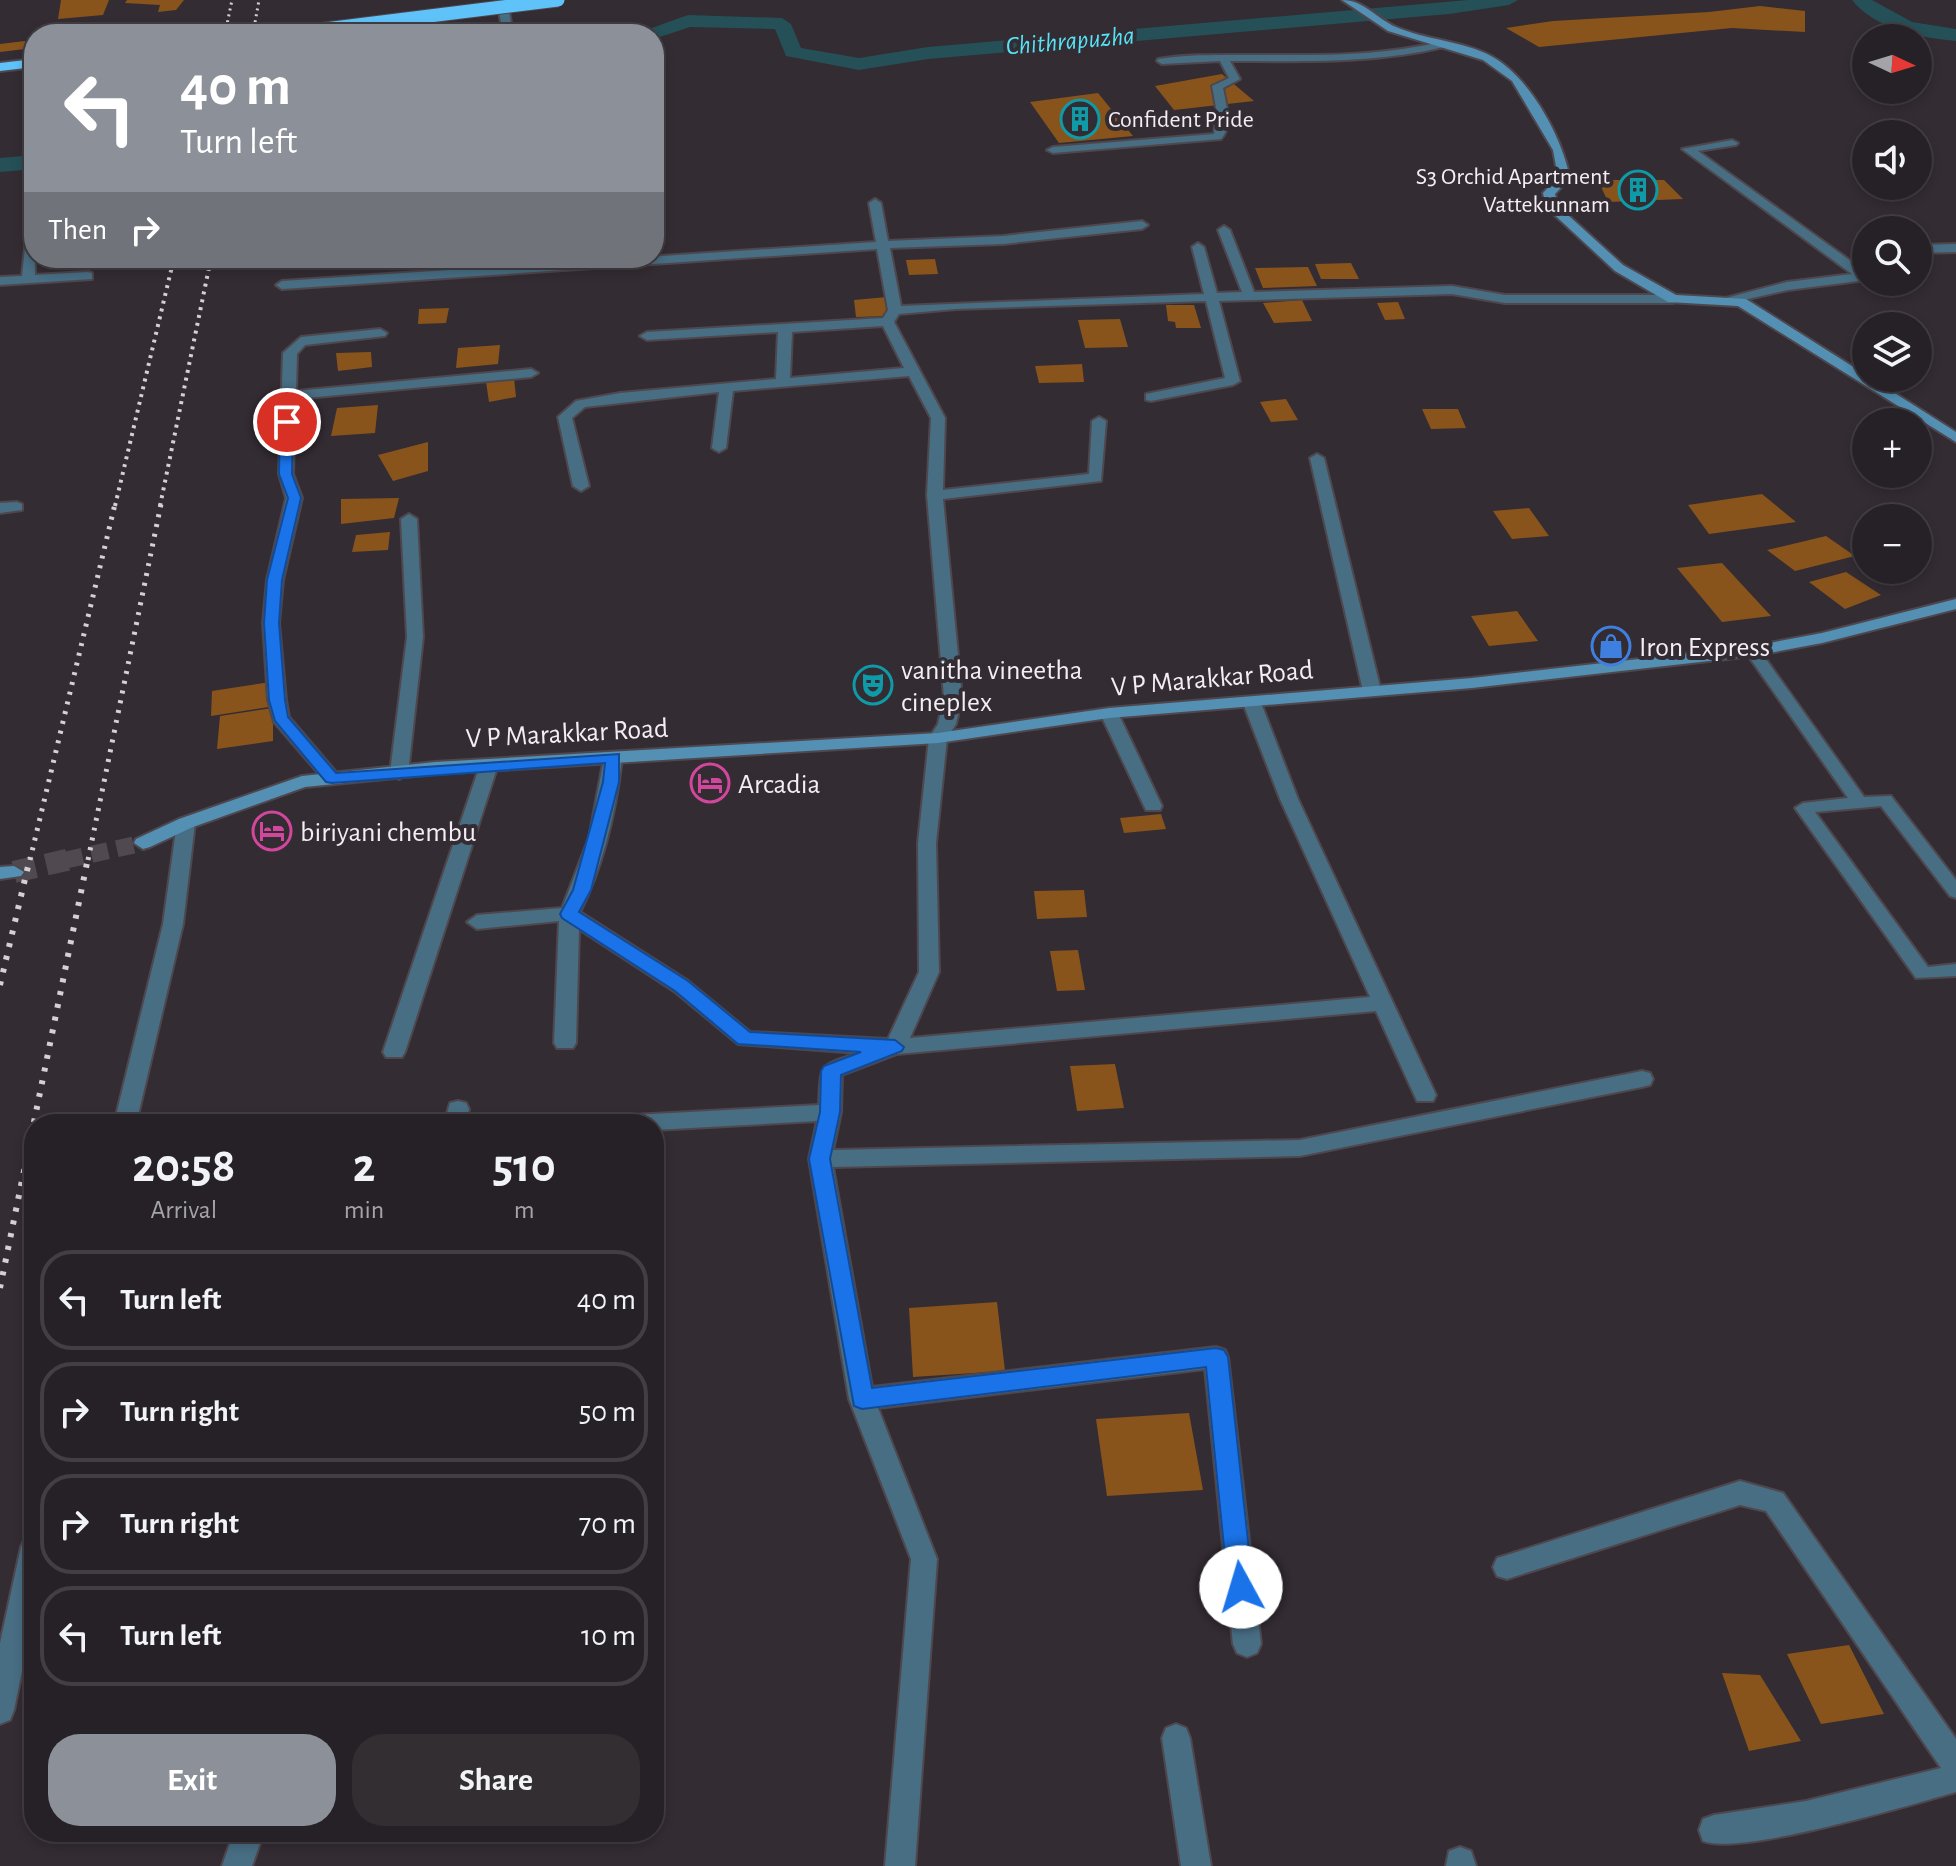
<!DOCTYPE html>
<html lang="en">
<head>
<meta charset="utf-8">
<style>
  :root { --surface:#262126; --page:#322e32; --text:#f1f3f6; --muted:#a4a3a7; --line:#423e43; --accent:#8c9099 }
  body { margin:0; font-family:"Alegreya Sans",sans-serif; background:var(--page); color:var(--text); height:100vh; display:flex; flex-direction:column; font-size:30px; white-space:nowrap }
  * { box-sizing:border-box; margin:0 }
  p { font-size:26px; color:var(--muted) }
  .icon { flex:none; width:44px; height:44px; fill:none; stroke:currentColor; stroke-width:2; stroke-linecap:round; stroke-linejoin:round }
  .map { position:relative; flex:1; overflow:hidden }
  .side { position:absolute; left:24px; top:1114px; width:640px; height:728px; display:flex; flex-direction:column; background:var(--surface); border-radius:32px; box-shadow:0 4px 12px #0003,0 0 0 2px var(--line) }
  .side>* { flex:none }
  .hud { position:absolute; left:24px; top:24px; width:640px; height:244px; border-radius:32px; box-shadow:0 4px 12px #0003,0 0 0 2px var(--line); background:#8c9099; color:#fff; overflow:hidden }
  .needle { width:52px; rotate:94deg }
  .fabs { position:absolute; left:1852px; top:24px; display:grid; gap:16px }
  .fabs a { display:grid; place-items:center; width:80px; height:80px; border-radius:50%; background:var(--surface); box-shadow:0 4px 12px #0003,0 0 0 2px var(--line); font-size:40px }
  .pin { position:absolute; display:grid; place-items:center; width:68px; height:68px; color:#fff; margin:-34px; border:4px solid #fff; border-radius:50%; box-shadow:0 2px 8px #0007 }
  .me { position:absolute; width:88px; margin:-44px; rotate:354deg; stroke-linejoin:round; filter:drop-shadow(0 0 6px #0008) }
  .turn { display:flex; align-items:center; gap:28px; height:168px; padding:0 24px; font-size:36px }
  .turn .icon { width:104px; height:104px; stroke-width:2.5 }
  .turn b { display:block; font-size:56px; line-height:68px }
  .then { display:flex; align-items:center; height:76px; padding:0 24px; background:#0003; gap:16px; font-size:30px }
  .eta { display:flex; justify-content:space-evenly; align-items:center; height:136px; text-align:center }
  .eta b { font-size:48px; font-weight:600; line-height:56px }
  .primary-button { display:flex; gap:16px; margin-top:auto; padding:16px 24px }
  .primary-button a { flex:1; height:92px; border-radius:32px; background:var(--accent); color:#fff; font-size:32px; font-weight:600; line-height:92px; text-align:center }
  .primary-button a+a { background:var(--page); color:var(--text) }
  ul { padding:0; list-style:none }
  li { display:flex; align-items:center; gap:24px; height:100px; margin:0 16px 12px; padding:0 8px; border:4px solid var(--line); border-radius:32px }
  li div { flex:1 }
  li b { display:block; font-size:30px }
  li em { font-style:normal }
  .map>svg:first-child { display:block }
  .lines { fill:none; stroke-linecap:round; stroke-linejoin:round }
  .canal { fill:#255057; fill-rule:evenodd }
  .building { fill:#88541b }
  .secondary-tunnel-far1 { stroke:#504950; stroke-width:17; stroke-dasharray:17 9; stroke-linecap:butt }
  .secondary-tunnel { stroke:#504950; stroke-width:22; stroke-dasharray:22 11; stroke-linecap:butt }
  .lane-casing { stroke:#4e474e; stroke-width:4 }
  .street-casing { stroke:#4e474e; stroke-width:4 }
  .secondary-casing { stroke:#4e474e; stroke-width:4 }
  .highway-casing { stroke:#4e474e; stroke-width:4 }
  .lane { fill:#486e84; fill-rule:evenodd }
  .street { fill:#486e84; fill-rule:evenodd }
  .secondary { fill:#5390b4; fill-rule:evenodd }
  .highway { fill:#5fc3fa; fill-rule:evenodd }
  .rail-far3 { stroke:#d5d0d5; stroke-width:3; stroke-dasharray:2 4; stroke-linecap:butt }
  .rail-far2 { stroke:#d5d0d5; stroke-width:4; stroke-dasharray:3 5; stroke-linecap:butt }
  .rail-far1 { stroke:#d5d0d5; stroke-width:5; stroke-dasharray:3 7; stroke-linecap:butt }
  .rail { stroke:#d5d0d5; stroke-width:6; stroke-dasharray:4 9; stroke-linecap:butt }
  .highway-bridge-casing { stroke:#4e474e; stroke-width:15; stroke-linecap:butt }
  .highway-bridge { stroke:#5fc3fa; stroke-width:13 }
  .route { fill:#1a73e8; stroke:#114b97; stroke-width:2 }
  .labels { text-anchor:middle; stroke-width:8; stroke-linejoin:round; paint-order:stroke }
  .far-poi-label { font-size:24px; fill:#f3eef3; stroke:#332c33; text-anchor:start }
  .far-water-label { font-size:26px; font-style:italic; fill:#56e2f7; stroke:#332c33 }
  .poi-label { font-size:28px; fill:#f3eef3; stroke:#332c33; text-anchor:start }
  .street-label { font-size:28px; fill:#f3eef3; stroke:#332c33 }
</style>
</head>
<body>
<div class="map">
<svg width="1956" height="1866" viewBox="0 0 1956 1866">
  <rect width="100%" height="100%" fill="#332c33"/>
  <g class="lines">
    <!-- canal -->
    <path class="canal" d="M1468,0H1518L1509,5L1449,14L928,59L859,70L786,56L775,29L690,27L654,39V34H643L646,30L688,15L782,18L791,24L801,48L859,58L928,47Z
      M1852,0H1872L1912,22L1956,29V41C1921,38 1875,29 1852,0Z
      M34,155V169L0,172V158Z"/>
  </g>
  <!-- building -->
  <path class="building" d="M61,0H109L103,15L58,19Z
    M127,0H184L176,10L158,12L160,5L125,3Z
    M1760,6L1805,11V32L1732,28L1539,47L1506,28L1553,21L1709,12Z
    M25,41V49L0,52V44Z
    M1222,74L1254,101L1174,110L1155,86Z
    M1098,93L1133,136L1059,143L1030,102Z
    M1598,180H1664L1683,199L1608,202Z
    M935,259L938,274L909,275L906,260Z
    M1351,263L1359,279H1321L1315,264Z
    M1308,267L1317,286L1263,288L1255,268Z
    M887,297L888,316L856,317L854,300Z
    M1302,300L1312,321L1274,323L1263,303Z
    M1398,302L1405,319L1385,320L1377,303Z
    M1166,305H1194L1201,328H1176L1175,322L1168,321Z
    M449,308L446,323L418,324L419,309Z
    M1120,319L1128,347L1085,348L1078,320Z
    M500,345L498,364L456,368L458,348Z
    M371,352L372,367L338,371L336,353Z
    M1082,364L1084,382L1039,383L1035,366Z
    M514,378L516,397L489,402L486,382Z
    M1286,399L1298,420L1271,422L1260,402Z
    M378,405L375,433L331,436L337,408Z
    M1422,409H1458L1466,428L1431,429Z
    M428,442V471L393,481L378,455Z
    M1762,494L1796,522L1709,534L1688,505Z
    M399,498L394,518L341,524V499Z
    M1529,508L1549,536L1512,539L1493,511Z
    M390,532L388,550L352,552L356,535Z
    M1826,536L1855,556L1795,571L1767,550Z
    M1722,563L1771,616L1722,622L1677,568Z
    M1846,572L1881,595L1845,609L1809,582Z
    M1517,611L1538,641L1489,646L1471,616Z
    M270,682L269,707L211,716L212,691Z
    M273,708V741L217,749L220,716Z
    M1161,814L1166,829L1124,833L1120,818Z
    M1084,890L1087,917L1037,919L1034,891Z
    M1078,950L1085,990L1057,991L1050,951Z
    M1115,1064L1124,1108L1077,1111L1070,1066Z
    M997,1302L1005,1371L913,1377L909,1308Z
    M1189,1413L1203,1490L1107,1496L1096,1419Z
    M1849,1645L1884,1714L1821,1724L1787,1654Z
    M1722,1673L1760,1675L1801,1741L1749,1751Z"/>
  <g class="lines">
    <!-- secondary-tunnel-far1 -->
    <path class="secondary-tunnel-far1" d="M66,860L143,843"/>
    <!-- secondary-tunnel -->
    <path class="secondary-tunnel" d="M14,872L75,858"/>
    <defs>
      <path id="lane" d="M1753,646L1758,648L1864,797L1891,796L1956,880V898L1950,896L1881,806L1815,812L1928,967L1956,964V976L1916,978L1795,808L1803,803L1848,798L1745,651Z"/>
      <path id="street" d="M497,0H507L513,34H503Z
        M1440,42L1444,43V47C1373,64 1302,61 1230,61L1240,79L1223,88C1226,104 1233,126 1221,139L1053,153L1047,150L1053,147L1214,134L1217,113L1212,86L1229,78L1220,61L1162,64L1157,61L1158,59C1188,54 1220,55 1250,55C1315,55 1377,57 1440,42Z
        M1732,140L1738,143L1736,145L1698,151L1866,272V280L1788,290L1726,304V298L1787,282L1852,274L1682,149Z
        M875,199L881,203L888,241L1003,236L1142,221L1148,225L1142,229L1003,244L890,248L901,306L1204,294L1192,247L1198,243L1204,247L1217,293L1242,292L1218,230L1224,226L1230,230L1254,292L1452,286L1505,295H1673L1679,299L1673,303H1505L1452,294L1219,301L1240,381L1233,385L1151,401L1146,400V394L1225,378L1206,301L956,309L899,314L894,322L945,418L943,490L1089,474L1092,421L1099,417L1106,421L1101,481L943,499L962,697L956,724L947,738L936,843L939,972L910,1038L1370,997L1280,799L1243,703L1252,698L1261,703L1298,799L1436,1095L1433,1101H1417L1376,1011L897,1054L842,1075L841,1112L833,1150L1300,1140L1642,1071L1650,1073L1653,1079L1650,1085L1642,1087L1300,1156L833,1167L872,1387L1216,1347L1225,1350L1228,1357L1261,1644L1257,1653L1247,1657L1237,1653L1233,1644L1205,1369L878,1408L937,1559L915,1866H885L911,1559L849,1399L809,1159L817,1121L654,1130V1124H604L607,1118L615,1116L819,1105C821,1062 818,1067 858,1053L738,1044L674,991L579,929L576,1043L573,1048H557L554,1043L559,921L477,929L467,922L477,915L562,908L589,838L604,758L607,754H619L622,758C616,811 604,864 580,912L688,981L750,1032L888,1039L919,972L918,843L929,738L938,724L944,697L927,495L931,418L909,376L733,391L726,448L719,452L712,448L719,392L585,407L572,418L589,486L581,491L573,486L558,417L576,401L620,393L776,379L778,332L647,340L640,336L647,332L883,318L888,310L877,249L282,289L276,285L282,281L876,242L869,203ZM883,326L904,368L790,378L792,332Z
        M34,217L35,275L88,272L92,273V279L0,285V277L22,276L28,221Z
        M1956,244V252L1918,253V245Z
        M380,329L387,333L385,336L305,345L297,354L296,391L531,369L538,373L531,377L295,399L293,474L302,498L283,580L279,623L286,700L289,717L341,778L332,784L326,782L274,722L268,700L263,623L267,580L286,498L279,474L283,353L301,337Z
        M1317,454L1324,458L1381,691L1372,696L1363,691L1310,458Z
        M17,502L22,504V510L0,513V503Z
        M409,514L417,519L423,637L408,773L399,779L390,773L407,637L401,519Z
        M1109,708L1118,713L1162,806L1160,810H1146L1144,806L1100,713Z
        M489,760L498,765L405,1052L402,1057H386L383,1052L480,765Z
        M186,817L195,823L183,924L136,1124H114L163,924L177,823Z
        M458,1101L466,1103L469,1109L466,1124H444L450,1103Z
        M1740,1481L1783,1493L1956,1739V1792C1910,1805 1740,1856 1703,1841L1699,1830L1703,1819L1714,1815L1806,1801L1941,1768L1766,1511L1740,1505L1507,1579L1497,1576L1493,1567L1497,1558L1507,1555Z
        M34,1535V1613L14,1710L10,1720L0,1724V1643L21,1547L25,1538Z
        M1176,1724L1186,1728L1190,1738L1211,1866H1181L1162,1738L1166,1728Z
        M234,1832H264L252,1866H222Z
        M1460,1847L1471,1851L1476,1866H1446L1449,1851Z"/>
      <path id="secondary" d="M1342,0C1364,0 1377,19 1396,27C1426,40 1463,41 1491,56C1530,77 1562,137 1570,178L1555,194L1558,206L1623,265L1676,295L1746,299L1866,375V378H1871L1956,432V442L1738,306L1668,302L1615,271L1546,207L1543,193L1558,177L1553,150L1512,81L1483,60L1388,31Z
        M1956,599V609L1822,643L1753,656L1472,688L1109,718L938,743L435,774L305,787L193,827L150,847L143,849L134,843L136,839L179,819L302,776L435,762L938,733L1109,708L1472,678L1753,646L1822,633Z
        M14,866L24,872L21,876L0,879V867Z"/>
      <path id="highway" d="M34,59V67L0,71V63Z"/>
    </defs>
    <!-- lane casing -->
    <use href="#lane" class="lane-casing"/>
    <!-- street casing -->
    <use href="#street" class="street-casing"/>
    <!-- secondary casing -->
    <use href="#secondary" class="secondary-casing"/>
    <!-- highway casing -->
    <use href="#highway" class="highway-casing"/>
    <!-- lane -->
    <use href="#lane" class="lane"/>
    <!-- street -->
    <use href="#street" class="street"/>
    <!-- secondary -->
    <use href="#secondary" class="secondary"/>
    <!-- highway -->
    <use href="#highway" class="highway"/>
    <!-- rail-far3 -->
    <path class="rail-far3" d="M225,34L232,0
      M253,34L259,0"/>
    <!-- rail-far2 -->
    <path class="rail-far2" d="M115,506L174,258
      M160,506L211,258"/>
    <!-- rail-far1 -->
    <path class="rail-far1" d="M30,860L115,504
      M88,860L161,504"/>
    <!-- rail -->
    <path class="rail" d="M0,985L30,858
      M0,1288L88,858"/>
    <defs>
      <path id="highway-bridge" d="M285,34L558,0"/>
    </defs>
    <!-- highway-bridge casing -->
    <use href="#highway-bridge" class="highway-bridge-casing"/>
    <!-- highway-bridge -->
    <use href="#highway-bridge" class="highway-bridge"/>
  </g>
  <!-- route -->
  <path class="route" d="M287,418L293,422L292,474L301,498L282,580L279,623L285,700L288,717L336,773L619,754V782L591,890L579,912L688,981L750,1032L895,1040L904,1047L902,1051L841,1075L840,1112L830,1159L872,1388L1216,1348L1224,1350L1228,1357L1253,1587L1250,1595L1241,1598L1232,1595L1228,1587L1206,1367L862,1409L854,1406L809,1159L820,1112L821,1071L824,1066L861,1052L738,1044L675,991L562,918L560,914L573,890L603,782L605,763L332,783L326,782L275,721L269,700L264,623L267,580L288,498L279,474L280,422Z"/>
  <!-- icons -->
  <defs>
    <symbol id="building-ring" viewBox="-11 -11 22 22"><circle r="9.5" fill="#332c33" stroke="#0f9aa8" stroke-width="1.5"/><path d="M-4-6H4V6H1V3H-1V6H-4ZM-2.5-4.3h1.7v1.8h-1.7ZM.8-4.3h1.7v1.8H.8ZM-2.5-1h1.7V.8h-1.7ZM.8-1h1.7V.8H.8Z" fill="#0f9aa8"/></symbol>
    <symbol id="shop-ring" viewBox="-11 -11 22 22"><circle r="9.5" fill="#332c33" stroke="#3f7fe0" stroke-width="1.5"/><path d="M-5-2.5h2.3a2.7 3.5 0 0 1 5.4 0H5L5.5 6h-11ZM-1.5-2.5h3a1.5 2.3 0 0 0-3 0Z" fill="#3f7fe0"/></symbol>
    <symbol id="theatre-ring" viewBox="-11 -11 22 22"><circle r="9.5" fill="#332c33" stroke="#0f9aa8" stroke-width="1.5"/><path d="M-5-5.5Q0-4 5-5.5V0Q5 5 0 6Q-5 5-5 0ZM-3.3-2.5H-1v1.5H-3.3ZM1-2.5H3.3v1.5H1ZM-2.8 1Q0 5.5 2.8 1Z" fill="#0f9aa8"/></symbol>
    <symbol id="hotel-ring" viewBox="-11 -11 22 22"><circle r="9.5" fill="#332c33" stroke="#d1479c" stroke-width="1.5"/><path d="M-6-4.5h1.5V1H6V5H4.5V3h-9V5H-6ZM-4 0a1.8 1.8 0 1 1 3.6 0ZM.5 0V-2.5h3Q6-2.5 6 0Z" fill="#d1479c"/></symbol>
  </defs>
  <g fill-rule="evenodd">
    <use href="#building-ring" x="1058" y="97" width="44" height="44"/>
    <use href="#building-ring" x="1616" y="168" width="44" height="44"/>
    <use href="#shop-ring" x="1589" y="624" width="44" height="44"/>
    <use href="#theatre-ring" x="851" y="663" width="44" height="44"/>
    <use href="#hotel-ring" x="688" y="761" width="44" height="44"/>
    <use href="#hotel-ring" x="250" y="809" width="44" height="44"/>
  </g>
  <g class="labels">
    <!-- far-poi labels -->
    <g class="far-poi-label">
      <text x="1108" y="127">Confident Pride</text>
      <text x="1610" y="184" text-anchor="end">S3 Orchid Apartment<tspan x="1610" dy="28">Vattekunnam</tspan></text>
    </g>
    <!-- far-water labels -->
    <g class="far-water-label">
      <text transform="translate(1070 40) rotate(-5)" y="9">Chithrapuzha</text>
    </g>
    <!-- poi labels -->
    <g class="poi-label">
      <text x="1639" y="656">Iron Express</text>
      <text x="901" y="679">vanitha vineetha<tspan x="901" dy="32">cineplex</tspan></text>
      <text x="738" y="793">Arcadia</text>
      <text x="300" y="841">biriyani chembu</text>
    </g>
    <!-- street labels -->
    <g class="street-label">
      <text transform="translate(1212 677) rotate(-5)" y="10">V P Marakkar Road</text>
      <text transform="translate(567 732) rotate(-3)" y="10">V P Marakkar Road</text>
    </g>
  </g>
</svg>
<div class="fabs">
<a><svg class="needle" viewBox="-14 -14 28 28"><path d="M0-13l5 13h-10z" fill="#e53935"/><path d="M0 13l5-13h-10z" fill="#a4a3a7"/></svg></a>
<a><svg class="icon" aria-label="sound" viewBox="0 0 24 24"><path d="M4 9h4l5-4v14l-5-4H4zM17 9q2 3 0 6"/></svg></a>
<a><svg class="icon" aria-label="search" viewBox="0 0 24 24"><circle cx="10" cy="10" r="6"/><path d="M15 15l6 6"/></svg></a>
<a><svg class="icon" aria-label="layers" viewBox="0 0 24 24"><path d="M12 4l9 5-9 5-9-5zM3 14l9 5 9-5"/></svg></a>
<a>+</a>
<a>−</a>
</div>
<div class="pin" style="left:287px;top:422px;background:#d93025"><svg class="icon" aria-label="arrive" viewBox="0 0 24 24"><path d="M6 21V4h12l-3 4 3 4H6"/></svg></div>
<svg class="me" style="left:1241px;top:1587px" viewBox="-20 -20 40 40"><circle r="19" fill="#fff"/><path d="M0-13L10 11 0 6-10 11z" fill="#1a73e8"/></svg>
<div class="hud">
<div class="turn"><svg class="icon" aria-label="left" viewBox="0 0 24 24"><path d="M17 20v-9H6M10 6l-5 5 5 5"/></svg><div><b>40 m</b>Turn left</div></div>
<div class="then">Then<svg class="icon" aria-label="right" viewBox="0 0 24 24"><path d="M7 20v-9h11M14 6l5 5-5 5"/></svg></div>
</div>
<section class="side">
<div class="eta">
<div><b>20:58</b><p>Arrival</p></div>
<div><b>2</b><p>min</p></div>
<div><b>510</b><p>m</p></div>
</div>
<ul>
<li><svg class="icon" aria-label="left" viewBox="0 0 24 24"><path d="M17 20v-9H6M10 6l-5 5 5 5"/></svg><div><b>Turn left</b></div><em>40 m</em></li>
<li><svg class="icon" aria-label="right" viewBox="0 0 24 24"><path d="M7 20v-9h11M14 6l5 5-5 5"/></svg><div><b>Turn right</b></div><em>50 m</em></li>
<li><svg class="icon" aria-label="right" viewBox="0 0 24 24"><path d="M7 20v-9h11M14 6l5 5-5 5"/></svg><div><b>Turn right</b></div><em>70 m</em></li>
<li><svg class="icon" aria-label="left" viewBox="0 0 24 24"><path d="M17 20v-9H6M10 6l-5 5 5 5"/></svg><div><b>Turn left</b></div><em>10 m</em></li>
</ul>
<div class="primary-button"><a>Exit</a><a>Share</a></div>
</section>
</div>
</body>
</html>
